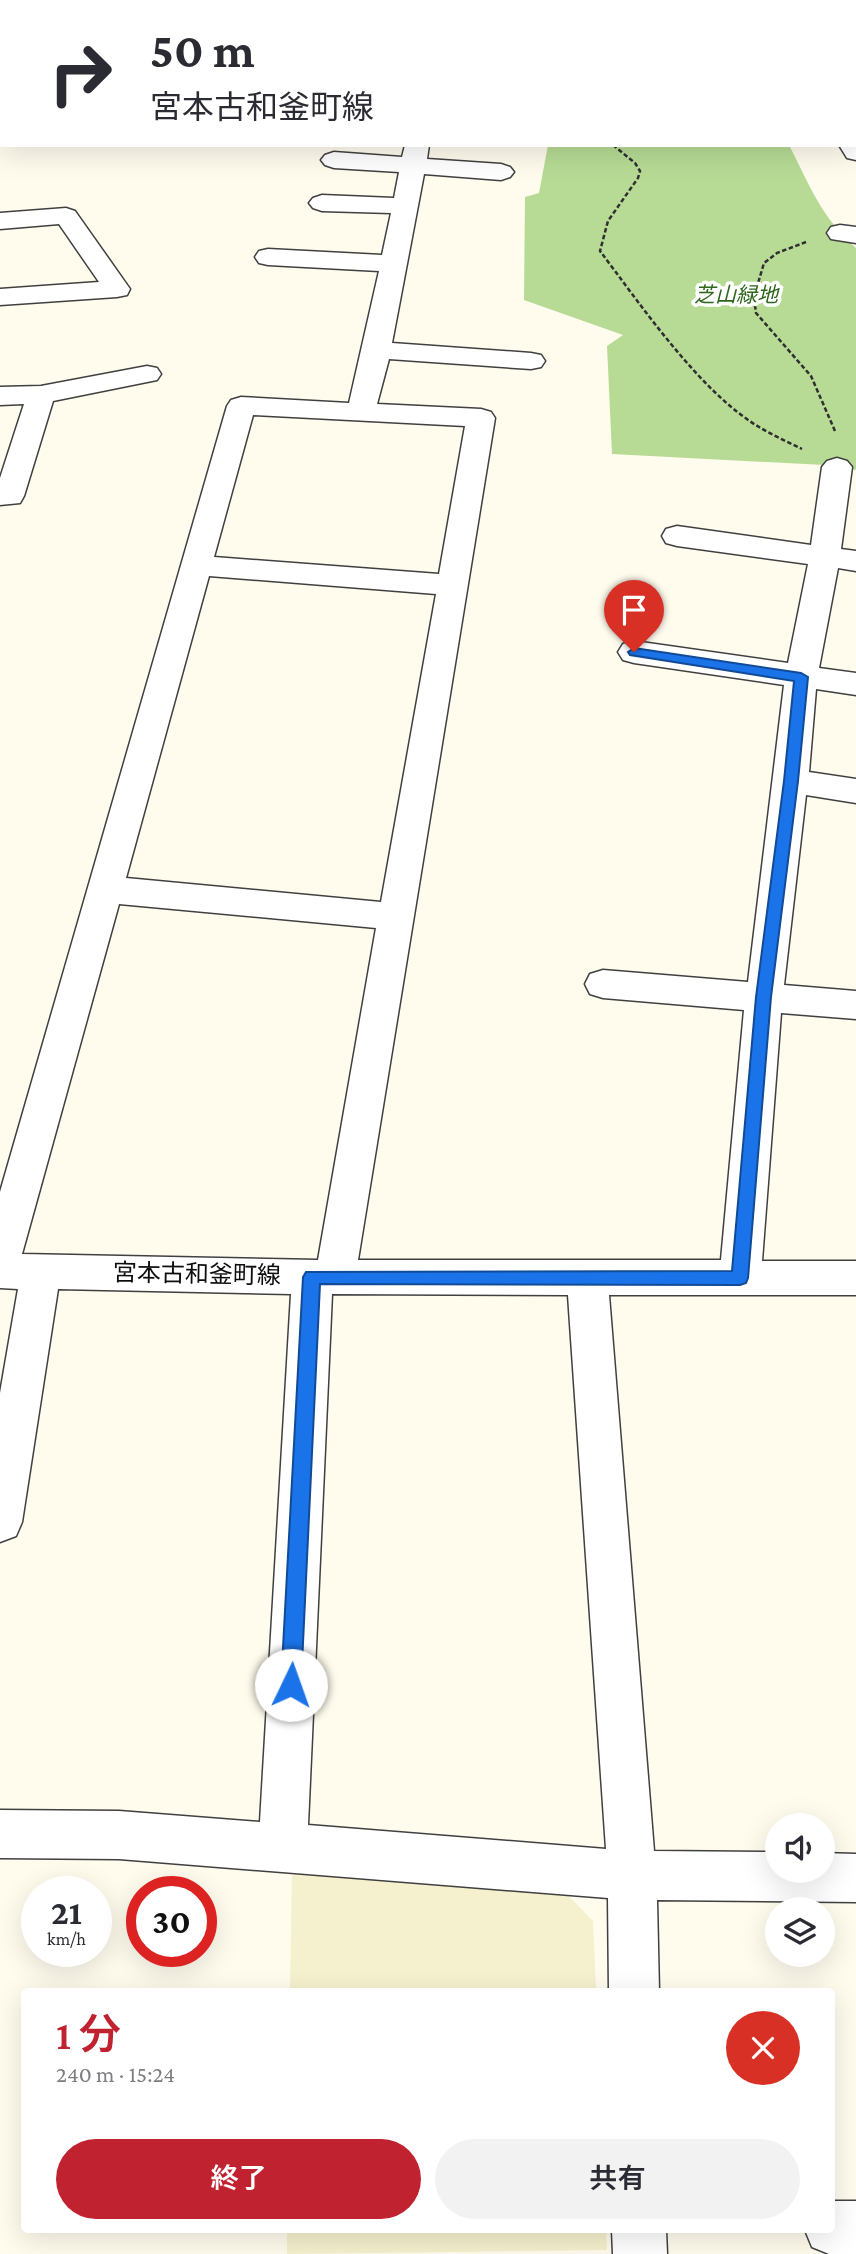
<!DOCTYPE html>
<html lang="ja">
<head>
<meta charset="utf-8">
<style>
  :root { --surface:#fff; --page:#f2f2f3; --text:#2b2b33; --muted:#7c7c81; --accent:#c02230 }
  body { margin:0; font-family:"Crimson Pro","Noto Sans JP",serif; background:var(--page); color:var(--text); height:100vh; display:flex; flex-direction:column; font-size:26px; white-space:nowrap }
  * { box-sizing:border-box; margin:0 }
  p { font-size:23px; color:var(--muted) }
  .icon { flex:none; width:38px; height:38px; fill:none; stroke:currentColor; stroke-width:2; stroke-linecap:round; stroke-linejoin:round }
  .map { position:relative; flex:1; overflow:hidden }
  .panel { position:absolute; left:21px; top:1988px; width:814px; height:245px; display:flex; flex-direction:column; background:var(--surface); border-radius:7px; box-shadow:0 7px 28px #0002 }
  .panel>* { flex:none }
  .hud { position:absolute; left:0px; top:0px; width:858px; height:147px; box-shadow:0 7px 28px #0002; background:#fff; color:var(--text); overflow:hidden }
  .controls { position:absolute; left:765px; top:1813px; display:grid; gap:14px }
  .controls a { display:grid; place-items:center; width:70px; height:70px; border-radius:50%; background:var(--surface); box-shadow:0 7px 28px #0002; font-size:35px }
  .speed { position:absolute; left:21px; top:1876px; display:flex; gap:14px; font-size:35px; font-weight:700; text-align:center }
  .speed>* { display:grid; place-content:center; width:91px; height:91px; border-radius:50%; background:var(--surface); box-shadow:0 7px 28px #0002; line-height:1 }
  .speed small { font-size:18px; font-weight:400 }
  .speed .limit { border:10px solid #d22; background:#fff; color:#111 }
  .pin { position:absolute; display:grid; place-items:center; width:60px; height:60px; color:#fff; margin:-72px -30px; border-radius:50% 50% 50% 0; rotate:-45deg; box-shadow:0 0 7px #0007 }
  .pin .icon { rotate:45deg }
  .me { position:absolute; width:77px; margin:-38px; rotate:3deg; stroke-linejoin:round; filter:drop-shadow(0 0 5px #0008) }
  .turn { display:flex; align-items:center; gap:24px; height:147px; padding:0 35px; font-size:32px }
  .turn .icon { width:91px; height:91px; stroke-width:2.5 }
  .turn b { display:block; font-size:49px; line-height:60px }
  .round { display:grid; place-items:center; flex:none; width:74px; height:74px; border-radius:37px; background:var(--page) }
  .head { display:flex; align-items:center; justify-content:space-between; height:119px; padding:0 35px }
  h1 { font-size:42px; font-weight:600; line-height:52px; color:var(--accent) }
  .cta { display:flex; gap:14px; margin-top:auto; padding:14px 35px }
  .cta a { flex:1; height:80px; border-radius:42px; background:var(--accent); color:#fff; font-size:28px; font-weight:600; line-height:80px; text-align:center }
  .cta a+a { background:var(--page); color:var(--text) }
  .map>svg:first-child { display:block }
  .farmland { fill:#f5f0cd }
  .forest { fill:#b7db95 }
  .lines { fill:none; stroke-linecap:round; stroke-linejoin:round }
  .minor-casing { stroke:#404040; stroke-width:3 }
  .path { stroke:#2f2f2f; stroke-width:2.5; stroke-dasharray:4.5 2.5; stroke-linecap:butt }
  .minor { fill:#fff; fill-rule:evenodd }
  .route { fill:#1a73e8; stroke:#114b97; stroke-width:2 }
  .labels { text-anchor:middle; stroke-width:7; stroke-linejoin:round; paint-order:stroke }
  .far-park-label { font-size:21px; font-style:italic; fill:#2e661c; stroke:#fff }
  .street-label { font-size:24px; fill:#0d0d0d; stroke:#fff }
</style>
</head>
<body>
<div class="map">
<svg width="856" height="2254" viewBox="0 0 856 2254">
  <rect width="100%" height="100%" fill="#fffbed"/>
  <!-- farmland -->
  <path class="farmland" d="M292,1875L558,1885L593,1921L596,1991L290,1992Z
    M287,2230H606L607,2250L287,2254Z"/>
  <!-- forest -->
  <path class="forest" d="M548,145H789C810,186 821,217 856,248V470L824,465L612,454L607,346L623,335L524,300L525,197L539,193Z"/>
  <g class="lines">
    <defs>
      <path id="minor" d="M205,0H227L228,2H205Z
        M353,0H382L352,2Z
        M665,0H693L664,2Z
        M0,11H2V25H0Z
        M0,71H2V85H0Z
        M0,131H2V145H0Z
        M856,139V160L847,158L839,145H856Z
        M405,145H429L427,159L501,164L510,167L514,172L510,177L501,180L424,174L392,343L531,353L541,355L545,361L541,367L531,369L389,359L377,404L481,409L491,412L495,418L358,1260H721L744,1010L603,998L590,994L585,984L590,974L603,970L748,982L784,685L634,663L623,660L618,652L623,644L634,641L788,663L808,564L677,546L666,543L662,536L666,529L677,526L811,545L822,467L827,461L837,458L847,461L852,467L841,549L856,551V571L838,568L819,668L856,673V695L816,689L809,772L856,779V803L806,795L784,985L856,991V1019L781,1013L762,1261H856V1295H609L654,1851L777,1852V1871H822V1853L856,1854V1902L657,1900L659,1992H609L608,1898L119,1859L0,1858V1810L119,1811L260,1822L291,1294L58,1289L22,1522L16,1536L0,1542V1393L18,1289L0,1288V1192L227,406L231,400L241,397L349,403L379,271L268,265L259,263L255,257L259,251L268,249L382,255L391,213L322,211L313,208L309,203L313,198L322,195L394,198L399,172L334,168L325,165L321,160L325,155L334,152L402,157ZM253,415L465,426L439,574L214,557ZM209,576L436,594L381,902L126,878ZM119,904L376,928L318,1260L22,1254ZM332,1294L568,1295L606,1849L308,1825Z
        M66,208L75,211L130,289L127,295L117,297L0,305V289L99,282L59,224L0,229V213Z
        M840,225L856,227V243L831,239L827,233L831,227Z
        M147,366L157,368L161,374L157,380L53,401L24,496L20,503L0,505V478L24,404L0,405V387L41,386Z
        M831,2201H856V2254H829L812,2247L805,2230H831Z
        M612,2230H666L667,2254H613Z"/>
    </defs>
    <!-- minor casing -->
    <use href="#minor" class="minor-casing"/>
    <!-- path -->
    <path class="path" d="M613,145L635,163L640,171L638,178L608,221L600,251C641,305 700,392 759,427C772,435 788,442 802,449
      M806,242L777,253L764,263L754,297L756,313L811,376L835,431"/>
    <!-- minor -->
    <use href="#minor" class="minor"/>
  </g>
  <!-- route -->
  <path class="route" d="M634,648L801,673L808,677L798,781L771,997L748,1278L746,1283L740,1285L320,1284L301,1685L298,1691L291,1694L284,1691L281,1685L303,1277L306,1272L732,1271L756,997L784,781L794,681L630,655L628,652Z"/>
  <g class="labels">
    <!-- far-park labels -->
    <g class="far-park-label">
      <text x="736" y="302">芝山緑地</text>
    </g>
    <!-- street labels -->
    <g class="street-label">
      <text transform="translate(197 1274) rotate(1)" y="8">宮本古和釜町線</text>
    </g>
  </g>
</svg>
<div class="controls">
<a><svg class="icon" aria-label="sound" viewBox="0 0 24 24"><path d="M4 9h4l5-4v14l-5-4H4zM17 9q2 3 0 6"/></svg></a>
<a><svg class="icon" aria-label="layers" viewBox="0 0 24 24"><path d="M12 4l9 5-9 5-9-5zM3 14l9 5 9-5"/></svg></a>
</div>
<div class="speed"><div>21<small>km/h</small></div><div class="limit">30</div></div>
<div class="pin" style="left:634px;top:652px;background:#d93025"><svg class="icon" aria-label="arrive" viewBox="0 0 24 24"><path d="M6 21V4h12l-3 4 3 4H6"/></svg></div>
<svg class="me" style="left:291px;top:1685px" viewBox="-20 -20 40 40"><circle r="19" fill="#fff"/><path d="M0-13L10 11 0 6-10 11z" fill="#1a73e8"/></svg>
<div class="hud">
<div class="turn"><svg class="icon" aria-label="right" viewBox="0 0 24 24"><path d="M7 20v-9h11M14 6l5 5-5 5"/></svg><div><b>50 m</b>宮本古和釜町線</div></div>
</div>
<section class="panel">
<div class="head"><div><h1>1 分</h1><p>240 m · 15:24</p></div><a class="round" style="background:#d93025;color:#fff"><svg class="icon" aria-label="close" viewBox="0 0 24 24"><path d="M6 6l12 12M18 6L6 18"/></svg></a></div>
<div class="cta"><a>終了</a><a>共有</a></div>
</section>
</div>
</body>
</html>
